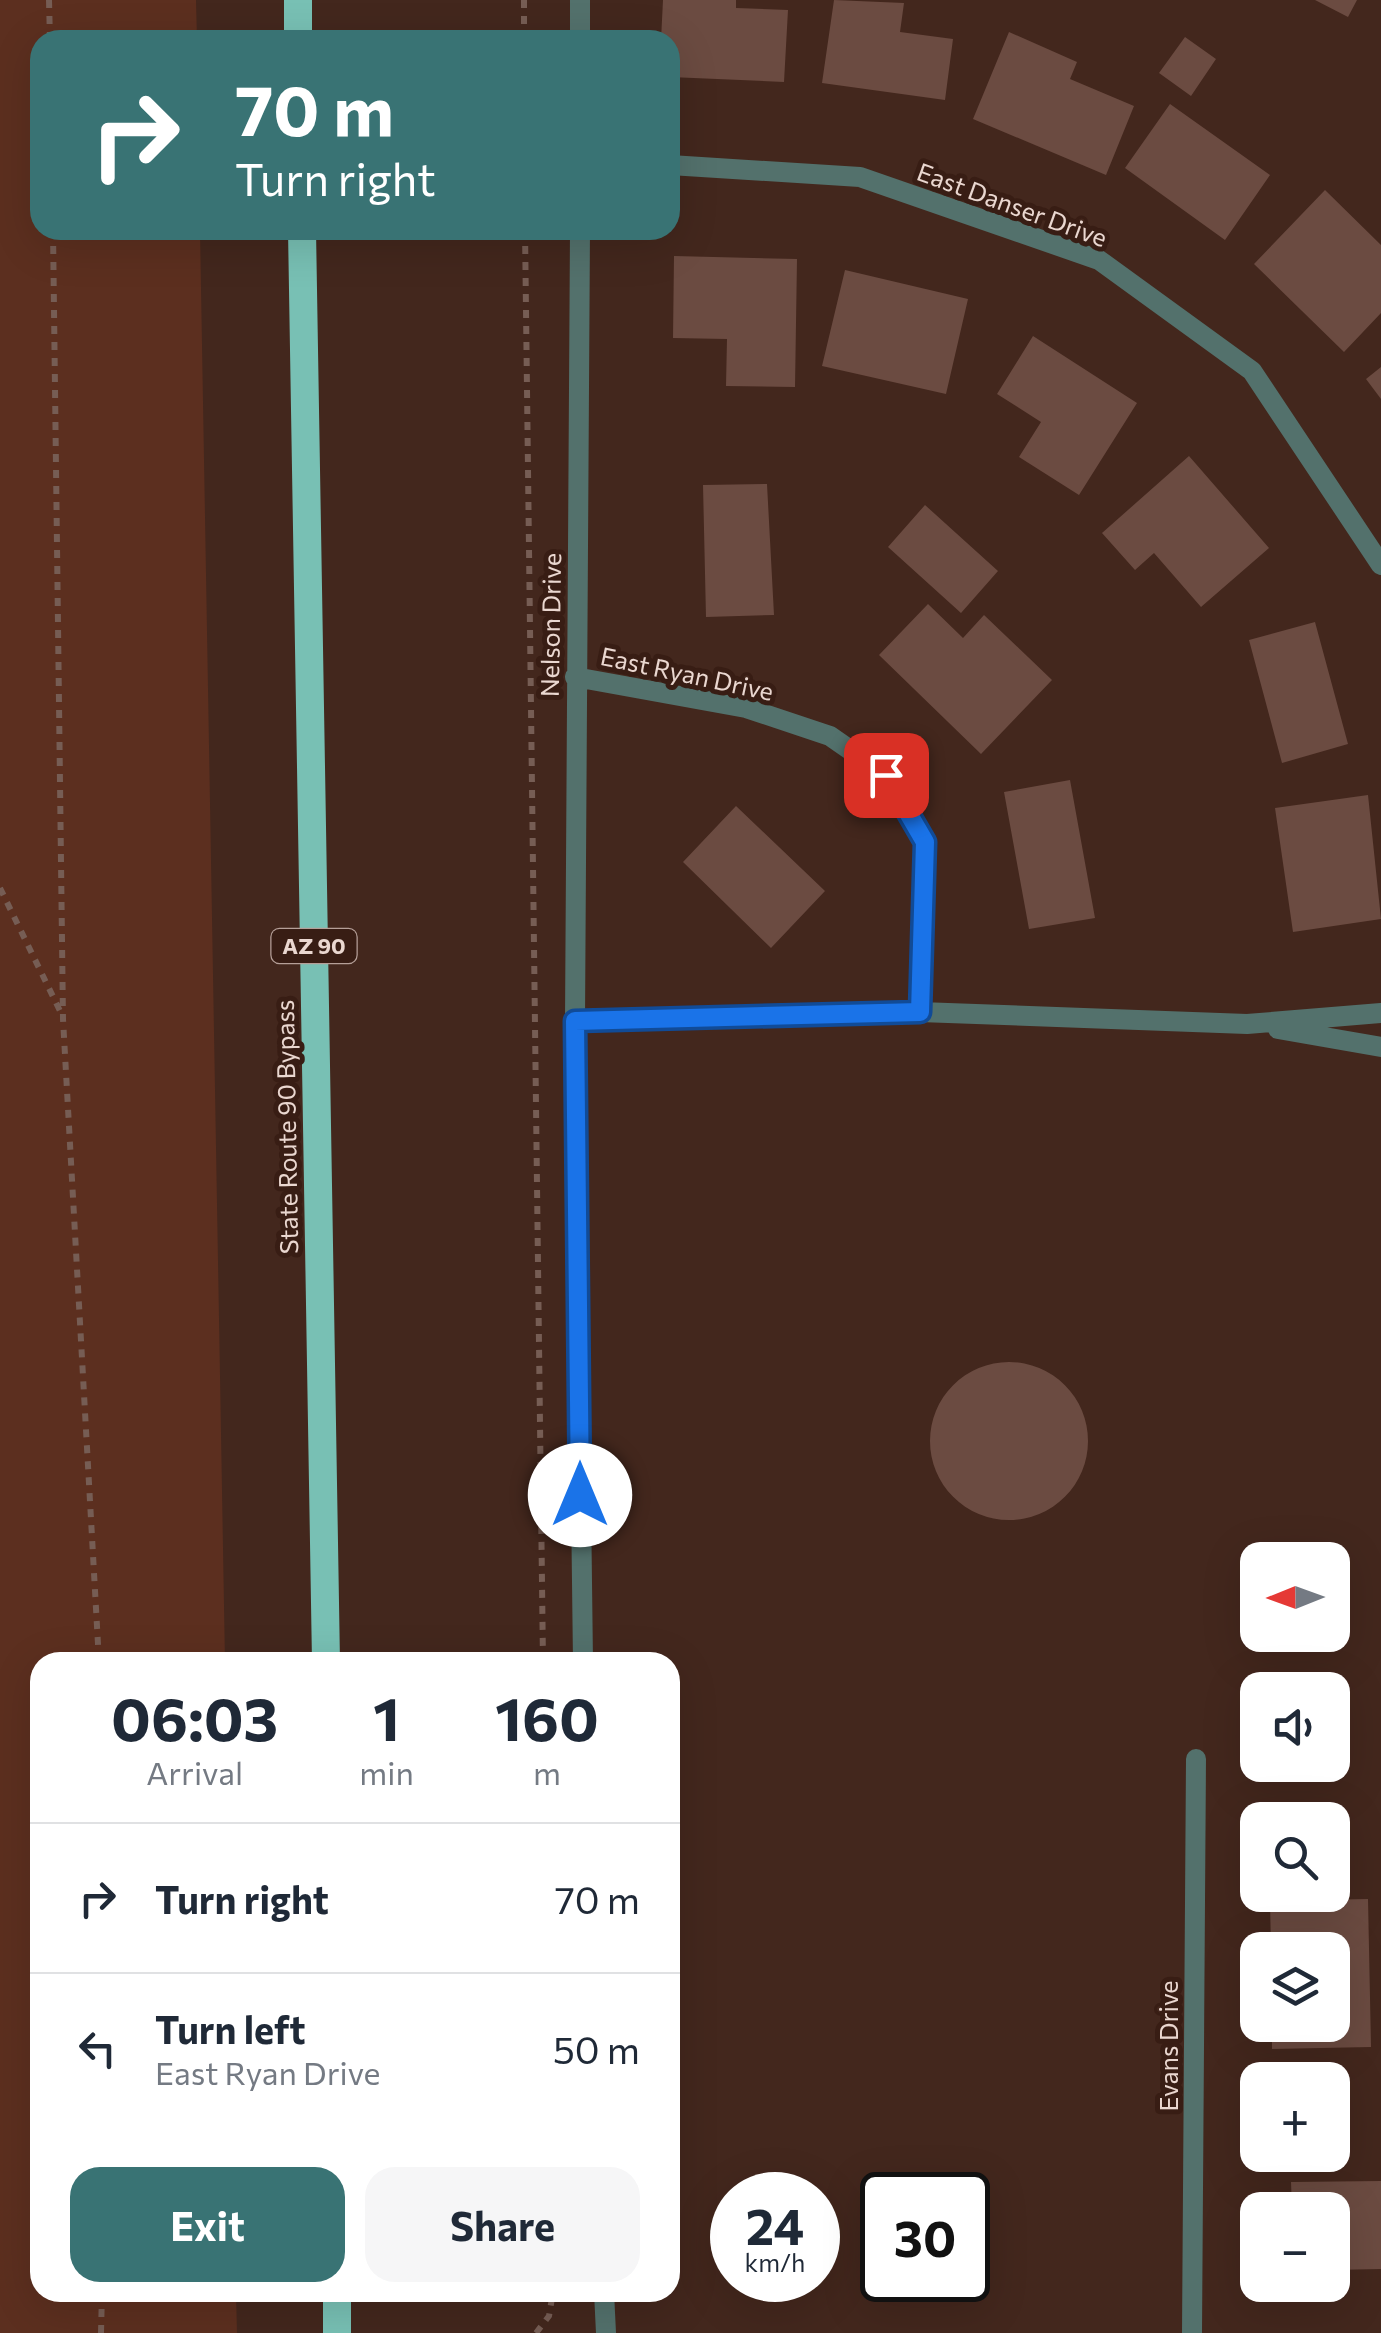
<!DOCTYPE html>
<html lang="en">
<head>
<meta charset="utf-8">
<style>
  :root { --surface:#fff; --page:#f6f6f7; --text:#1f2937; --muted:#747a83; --line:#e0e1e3; --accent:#397374 }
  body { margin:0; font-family:Commissioner,sans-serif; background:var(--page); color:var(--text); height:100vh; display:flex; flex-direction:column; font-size:38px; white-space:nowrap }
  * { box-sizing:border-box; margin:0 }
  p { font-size:32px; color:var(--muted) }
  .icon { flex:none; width:55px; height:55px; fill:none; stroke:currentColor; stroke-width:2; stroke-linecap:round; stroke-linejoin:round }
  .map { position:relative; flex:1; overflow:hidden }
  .details { position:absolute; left:30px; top:1652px; width:650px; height:650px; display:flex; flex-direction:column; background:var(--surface); border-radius:30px; box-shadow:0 10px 40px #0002 }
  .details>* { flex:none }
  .guide { position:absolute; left:30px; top:30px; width:650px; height:210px; border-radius:30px; box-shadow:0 10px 40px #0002; background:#397374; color:#fff; overflow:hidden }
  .needle { width:65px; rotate:269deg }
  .fabs { position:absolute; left:1240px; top:1542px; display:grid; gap:20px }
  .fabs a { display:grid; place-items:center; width:110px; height:110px; border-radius:20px; background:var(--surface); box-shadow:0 10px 40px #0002; font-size:50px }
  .speed { position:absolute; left:710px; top:2172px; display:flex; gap:20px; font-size:50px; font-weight:700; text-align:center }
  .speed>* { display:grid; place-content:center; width:130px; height:130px; border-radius:50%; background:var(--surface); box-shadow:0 10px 40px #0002; line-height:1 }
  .speed small { font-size:25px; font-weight:400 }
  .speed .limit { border:5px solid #111; border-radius:15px; background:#fff; color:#111 }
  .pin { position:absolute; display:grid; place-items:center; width:85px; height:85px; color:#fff; margin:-42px; border-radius:20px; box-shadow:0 5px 15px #0006 }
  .me { position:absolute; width:110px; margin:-55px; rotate:0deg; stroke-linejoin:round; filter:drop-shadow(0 0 8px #0008) }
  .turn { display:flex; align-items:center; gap:35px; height:210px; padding:0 40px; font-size:45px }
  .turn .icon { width:130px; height:130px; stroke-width:2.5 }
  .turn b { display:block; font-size:70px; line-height:85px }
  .eta { display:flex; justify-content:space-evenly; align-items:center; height:170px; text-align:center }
  .eta b { font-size:60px; font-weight:700; line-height:70px }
  .cta { display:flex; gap:20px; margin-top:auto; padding:20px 40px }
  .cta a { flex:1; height:115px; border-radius:30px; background:var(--accent); color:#fff; font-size:40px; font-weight:700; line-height:115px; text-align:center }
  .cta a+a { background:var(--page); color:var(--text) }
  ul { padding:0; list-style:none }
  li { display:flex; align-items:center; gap:30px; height:150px; padding:0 40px; border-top:2px solid var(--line) }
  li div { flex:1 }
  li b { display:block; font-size:38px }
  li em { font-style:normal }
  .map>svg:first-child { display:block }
  .green { fill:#5c2f1f }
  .building { fill:#6b4b41 }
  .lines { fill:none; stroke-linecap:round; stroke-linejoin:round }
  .path { stroke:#765d54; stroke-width:6; stroke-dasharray:8 8; stroke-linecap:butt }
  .minor { stroke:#53716c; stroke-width:20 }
  .trunk { stroke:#78c0b4; stroke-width:28 }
  .route-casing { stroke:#114b97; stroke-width:25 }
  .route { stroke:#1a73e8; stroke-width:18 }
  .labels { text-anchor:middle; stroke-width:10; stroke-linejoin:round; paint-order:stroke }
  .shield { fill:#381d14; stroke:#b59f98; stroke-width:2.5 }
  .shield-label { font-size:22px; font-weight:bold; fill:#ead7d0 }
  .street-label { font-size:25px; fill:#ead7d0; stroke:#381d14 }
</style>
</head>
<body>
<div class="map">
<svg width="1381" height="2333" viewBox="0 0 1381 2333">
  <rect width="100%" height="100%" fill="#43271d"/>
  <!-- green -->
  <path class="green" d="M0,0H196L197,40H40V230H200L225,1662H40V2292L236,2293L237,2333H0Z"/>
  <!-- building -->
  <path class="building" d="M663,0H736V8L788,10L784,82L670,77V40H661Z
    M834,0L904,3L900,32L953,39L945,100L822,83Z
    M1315,0H1357L1348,17Z
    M1009,32L1077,62L1070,79L1134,106L1106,175L973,119Z
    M1185,37L1216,59L1191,96L1159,73Z
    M1170,104L1270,175L1225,240L1125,168Z
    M1325,190L1381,245V313L1344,352L1254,264Z
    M674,256L797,259L795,387L726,386L727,339L673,338Z
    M845,270L968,299L946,394L822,366Z
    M1033,336L1137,403L1079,495L1019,457L1041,422L997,394Z
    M1381,367V399L1366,379Z
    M1189,456L1269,548L1201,607L1154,553L1135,570L1102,533Z
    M767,484L774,615L706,617L703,485Z
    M925,505L998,571L961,613L888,547Z
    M928,604L963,638L984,615L1052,680L981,754L879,655Z
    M1315,622L1348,744L1282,763L1249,640Z
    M1070,780L1095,918L1029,929L1004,792Z
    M1368,795L1381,919L1293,932L1275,808Z
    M736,806L825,891L771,948L683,862Z
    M930 1441a79 79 0 1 1 158 0a79 79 0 1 1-158 0Z
    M1368,1899L1371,2047L1272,2049V2025H1332V1950H1271L1270,1901Z
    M1381,2181V2269L1332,2270V2210H1292L1291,2182Z"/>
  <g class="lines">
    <!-- path -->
    <path class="path" d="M49,0L50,40
      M524,0V40
      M53,230L63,1019L99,1662
      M525,230L543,1662
      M0,888L63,1017
      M101,2333L102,2292
      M536,2333L549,2316L553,2292"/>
    <!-- minor -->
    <path class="minor" d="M580,0V40
      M670,165L860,177L1099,260L1252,371L1381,565
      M580,230L575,1021L583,1662
      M575,677L746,708L830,736L886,775L925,842L920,1012
      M575,1021L920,1012L1247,1024L1381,1013
      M1278,1029L1381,1047
      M604,2292L606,2333
      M1192,2333L1196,1759"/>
    <!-- trunk -->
    <path class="trunk" d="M298,0V40
      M302,230L326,1662
      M337,2292V2333"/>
  </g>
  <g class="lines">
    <defs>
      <path id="route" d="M580,1495L575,1021L920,1012L925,842L886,775"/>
    </defs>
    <!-- route casing -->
    <use href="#route" class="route-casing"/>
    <!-- route -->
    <use href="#route" class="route"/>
  </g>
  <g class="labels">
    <!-- shield labels -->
    <rect class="shield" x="271.5" y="929" width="85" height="34" rx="8"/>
    <g class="shield-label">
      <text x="314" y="954">AZ 90</text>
    </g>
    <!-- street labels -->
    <g class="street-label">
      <text transform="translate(1012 205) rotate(20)" y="9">East Danser Drive</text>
      <text transform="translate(551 625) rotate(-89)" y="9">Nelson Drive</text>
      <text transform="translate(687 674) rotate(12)" y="9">East Ryan Drive</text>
      <text transform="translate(287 1127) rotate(-91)" y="9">State Route 90 Bypass</text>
      <text transform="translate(1169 2046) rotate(-90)" y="9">Evans Drive</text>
    </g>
  </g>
</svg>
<div class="fabs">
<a><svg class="needle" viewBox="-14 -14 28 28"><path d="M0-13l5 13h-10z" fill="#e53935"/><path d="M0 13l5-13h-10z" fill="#747a83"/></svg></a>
<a><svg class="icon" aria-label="sound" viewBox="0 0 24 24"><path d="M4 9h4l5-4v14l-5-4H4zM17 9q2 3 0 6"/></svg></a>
<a><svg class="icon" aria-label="search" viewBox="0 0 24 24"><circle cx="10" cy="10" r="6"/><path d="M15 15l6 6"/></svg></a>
<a><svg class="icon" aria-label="layers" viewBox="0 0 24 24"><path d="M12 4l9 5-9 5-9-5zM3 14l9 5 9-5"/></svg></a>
<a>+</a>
<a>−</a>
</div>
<div class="speed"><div>24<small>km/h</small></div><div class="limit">30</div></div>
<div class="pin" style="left:886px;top:775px;background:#d93025"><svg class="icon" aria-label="arrive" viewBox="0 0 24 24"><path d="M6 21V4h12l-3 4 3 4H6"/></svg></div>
<svg class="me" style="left:580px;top:1495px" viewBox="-20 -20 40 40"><circle r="19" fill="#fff"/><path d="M0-13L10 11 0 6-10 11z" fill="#1a73e8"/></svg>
<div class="guide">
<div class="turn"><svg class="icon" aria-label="right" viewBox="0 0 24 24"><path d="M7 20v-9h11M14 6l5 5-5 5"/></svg><div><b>70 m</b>Turn right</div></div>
</div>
<section class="details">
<div class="eta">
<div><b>06:03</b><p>Arrival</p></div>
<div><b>1</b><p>min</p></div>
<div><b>160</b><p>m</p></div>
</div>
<ul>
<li><svg class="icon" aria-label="right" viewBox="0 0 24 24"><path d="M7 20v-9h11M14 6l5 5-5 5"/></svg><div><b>Turn right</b></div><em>70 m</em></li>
<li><svg class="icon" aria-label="left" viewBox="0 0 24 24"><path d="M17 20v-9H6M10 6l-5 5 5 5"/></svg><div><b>Turn left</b><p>East Ryan Drive</p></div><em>50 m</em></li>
</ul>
<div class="cta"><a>Exit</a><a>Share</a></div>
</section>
</div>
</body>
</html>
